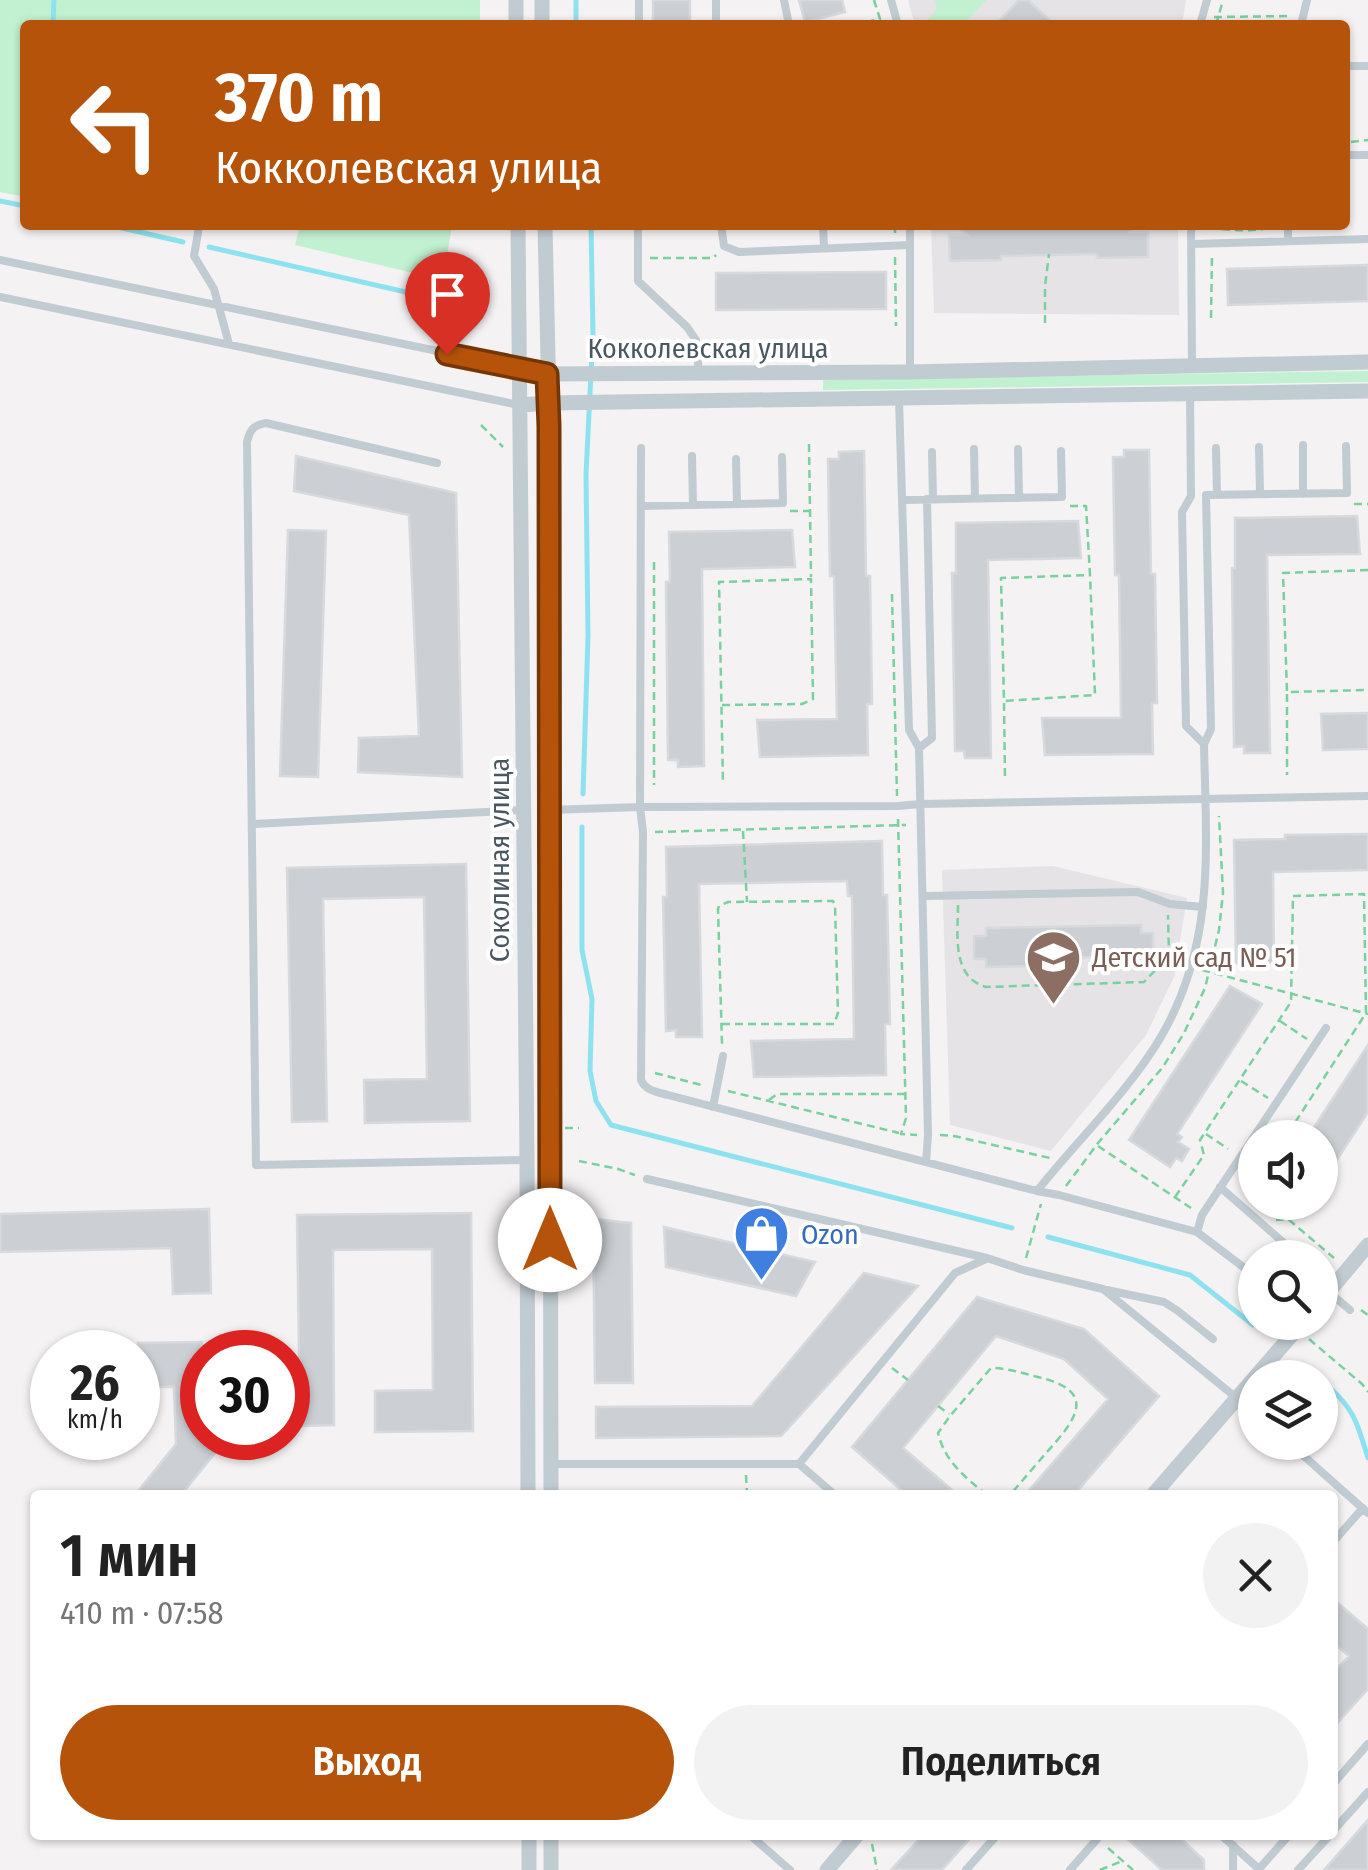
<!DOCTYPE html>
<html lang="ru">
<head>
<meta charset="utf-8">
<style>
  :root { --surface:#fff; --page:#f2f2f2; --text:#222; --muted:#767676; --accent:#b45309 }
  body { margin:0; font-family:"Fira Sans Condensed",sans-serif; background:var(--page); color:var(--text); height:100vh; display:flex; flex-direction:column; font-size:38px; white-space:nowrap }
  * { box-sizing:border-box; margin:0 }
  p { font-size:32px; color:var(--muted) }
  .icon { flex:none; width:55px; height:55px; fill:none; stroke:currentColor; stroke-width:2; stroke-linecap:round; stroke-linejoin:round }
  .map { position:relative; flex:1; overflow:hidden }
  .side { position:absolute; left:30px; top:1490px; width:1308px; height:350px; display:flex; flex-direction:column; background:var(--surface); border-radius:10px; box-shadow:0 2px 8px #0004 }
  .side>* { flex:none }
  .banner { position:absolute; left:20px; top:20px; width:1330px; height:210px; border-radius:10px; box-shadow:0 2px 8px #0004; background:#b45309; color:#fff; overflow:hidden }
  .controls { position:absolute; left:1238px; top:1120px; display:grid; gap:20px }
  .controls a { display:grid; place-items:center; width:100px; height:100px; border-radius:50%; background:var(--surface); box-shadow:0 2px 8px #0004; font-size:50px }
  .speed { position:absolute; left:30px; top:1330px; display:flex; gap:20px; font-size:50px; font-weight:700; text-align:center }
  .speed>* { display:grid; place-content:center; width:130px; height:130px; border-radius:50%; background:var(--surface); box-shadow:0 2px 8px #0004; line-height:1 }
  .speed small { font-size:25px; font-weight:400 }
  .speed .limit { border:15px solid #d22; background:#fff; color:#111 }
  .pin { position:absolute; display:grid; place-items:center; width:85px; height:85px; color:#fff; margin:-102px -42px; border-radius:50% 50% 50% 0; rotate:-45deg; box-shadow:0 0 10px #0007 }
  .pin .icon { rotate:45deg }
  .me { position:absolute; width:110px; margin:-55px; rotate:0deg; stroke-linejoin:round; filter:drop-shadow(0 0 8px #0008) }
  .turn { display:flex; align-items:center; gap:35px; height:210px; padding:0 30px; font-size:45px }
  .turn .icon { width:130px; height:130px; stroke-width:2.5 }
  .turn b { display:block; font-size:70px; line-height:85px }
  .round { display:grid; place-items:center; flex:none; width:105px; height:105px; border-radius:52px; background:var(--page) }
  .overview { display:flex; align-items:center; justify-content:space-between; height:170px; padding:0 30px }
  h1 { font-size:60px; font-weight:600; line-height:75px }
  .primary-button { display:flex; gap:20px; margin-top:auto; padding:20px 30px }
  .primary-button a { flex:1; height:115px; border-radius:60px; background:var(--accent); color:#fff; font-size:40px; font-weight:600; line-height:115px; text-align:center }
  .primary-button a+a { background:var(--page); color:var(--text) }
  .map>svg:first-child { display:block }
  .education { fill:#e5e3e5 }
  .green { fill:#c1f1d0 }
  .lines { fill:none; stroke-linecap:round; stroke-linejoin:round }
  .stream { stroke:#8ee2ef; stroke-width:5 }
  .building { fill:#ccd0d5; stroke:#d6d9de; stroke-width:2.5 }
  .path { stroke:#78d19f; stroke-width:2.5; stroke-dasharray:8 5; stroke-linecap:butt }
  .service { stroke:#c0cbd2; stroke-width:8 }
  .minor { stroke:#c0cbd2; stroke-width:15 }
  .route-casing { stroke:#753606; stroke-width:25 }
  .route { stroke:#b45309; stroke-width:18 }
  .labels { text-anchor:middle; stroke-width:8; stroke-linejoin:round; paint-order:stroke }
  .street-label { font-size:28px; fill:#495761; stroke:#fff }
  .education-label { font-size:28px; fill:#785e54; stroke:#fff; text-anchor:start }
  .shop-label { font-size:28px; fill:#366cbe; stroke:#fff; text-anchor:start }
</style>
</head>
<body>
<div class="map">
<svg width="1368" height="1870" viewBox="0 0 1368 1870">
  <rect width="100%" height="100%" fill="#f4f2f2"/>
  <!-- education -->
  <path class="education" d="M908,0H1186L1182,25H915Z
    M931,225H1178L1179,315L934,313Z
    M1053,866L1187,898L1174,977L1146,1035L1051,1151L950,1125L942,870Z"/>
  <!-- green -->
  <path class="green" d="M0,0H480V25H114L94,21L93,25H25V197L0,192Z
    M935,0H986L963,25H929L926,22L937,9Z
    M300,225H452L443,280L295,245Z
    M1368,371V382L823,390V380Z"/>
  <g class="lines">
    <!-- stream -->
    <path class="stream" d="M576,0V25
      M53,25L54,0
      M0,201L25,206
      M109,225L183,242
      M209,247L445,301
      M583,794L588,636L586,474L593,333L591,225
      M582,827V950L592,999L590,1071L596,1101L611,1125L1012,1228
      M1048,1237L1190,1275L1253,1325
      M1330,1388C1356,1411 1358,1427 1368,1458"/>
  </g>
  <!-- building -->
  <path class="building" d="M653,0H690V25H653Z
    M799,0H842L845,12L805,22Z
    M1019,0H1028L1055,25H995Z
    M957,225H1137L1130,232H1148V257L1097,258V254L1001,256V260L950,261L949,235H967Z
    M1368,265V301L1228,305L1227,269Z
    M886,272V309L716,310V273Z
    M1124,450H1149L1151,574H1155L1157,703H1152L1153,754L1045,755L1042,718H1121L1119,575H1115L1113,457H1124Z
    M864,451L866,576H870L872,704H867L868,755L760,757L757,720L837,719L834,576H830L828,459H839V452Z
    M296,456L456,493L462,777L358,772L359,738L419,736L409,515L294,491Z
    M1357,516L1360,554L1267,555L1270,753H1244V746L1234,747L1232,568H1235V518Z
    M1078,521L1081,558L988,560L991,758H965L964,751H955L952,573H956V523Z
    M288,530L326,531L318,777L280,776Z
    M792,530L795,567L702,569L704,766L678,767V760H668L666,582H670L669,532Z
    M1368,713V749L1323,750L1321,714Z
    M1368,834V870L1273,872L1274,965L1236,963L1234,840L1285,839V835Z
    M882,841L883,895H887L890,1024H885L886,1075L754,1077L751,1041L854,1039L852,896H848L847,881L699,884L702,1037H676V1030L666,1031L663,897H667L666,847Z
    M466,864L470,1121L365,1123L364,1080L427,1079L424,897L323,899L327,1121L292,1122L287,868Z
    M1141,925V933H1153V956H1141L1142,965H1093L1092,957L1031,958V966L986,967V959H974V936H986V928Z
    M1230,986L1262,1004L1177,1134L1182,1137L1178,1142L1189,1149L1182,1161L1176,1158L1170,1167L1129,1140Z
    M1368,1045V1112L1320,1186V1138H1307Z
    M209,1209L211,1293L173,1294L171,1248L0,1252V1214Z
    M471,1213L473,1431L375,1432V1391L433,1390L432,1249L333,1250L334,1425L300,1426L297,1215Z
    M593,1219L631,1223L633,1383H595Z
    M664,1227L815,1262L796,1296L666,1267Z
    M864,1273L918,1286L781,1436L596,1438V1407L752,1406Z
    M977,1297L1084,1329L1159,1396L1074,1495H1025L1108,1399L1064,1359L996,1336L903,1448L958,1495H907L852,1447Z
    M202,1342V1438H214L215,1453L181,1495H135L176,1444L174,1387H138V1343Z
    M1332,1598L1368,1629V1689L1332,1729V1674L1349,1656L1332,1642Z
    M1368,1820V1870H1324Z
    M923,1835H973L942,1870H891Z
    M1123,1835H1177L1204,1860V1870H1162Z"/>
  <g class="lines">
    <!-- path -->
    <path class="path" d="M1214,17L1291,16
      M854,25L880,19L874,0
      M1216,25L1223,0
      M1351,142L1368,140
      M895,225V234
      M1212,225V228C1232,230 1259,233 1277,225
      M895,257L896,326
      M650,258H713L716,255
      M1211,318L1212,255
      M1045,323V286L1049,254
      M481,425L503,447
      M809,444L811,577
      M1354,504H1368
      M1070,506H1086L1090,575L1001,578L1004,701L1095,695L1090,575
      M790,511H810
      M654,562V785
      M1368,570L1283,573L1287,692L1368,690
      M892,594L897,796
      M1287,694V775
      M1004,703L1005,780
      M722,705L802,704L813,699L811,579L719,582L723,784
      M898,819L906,1118L901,1134L917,1135
      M743,831L747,902
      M655,832L906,825
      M958,905C958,934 951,977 986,987L1144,982L1169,956L1168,915
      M1202,970L1368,1014
      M1280,1021L1307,1039
      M722,1024H834L838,1013L835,906L833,901L728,902L719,906L718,909L722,1044
      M655,1073L705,1086
      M1241,1081L1268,1098
      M728,1091L899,1133
      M769,1100L777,1094H904
      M565,1128H579
      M1206,1134L1228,1149
      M940,1135L954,1136L1050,1158
      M1098,1146L1191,1208
      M579,1161L618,1169L635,1175
      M1244,1175L1255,1160
      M1066,1186L1098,1143L1163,1067L1184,1033L1205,988L1219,930L1223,893L1219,816
      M1175,1197L1204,1155L1200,1140L1291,1002L1293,896L1364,894L1366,1013L1285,1138
      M1276,1220L1288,1219L1334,1258
      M1026,1258L1041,1204
      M1361,1310L1368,1315
      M1309,1339L1362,1384L1368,1392
      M892,1368L908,1380
      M938,1406L949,1414
      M746,1475L747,1495
      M987,1495C965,1477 945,1462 938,1433L950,1416L991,1368C1007,1368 1022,1373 1038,1377C1099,1391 1076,1420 1046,1453C1034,1467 1022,1481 1010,1495
      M872,1844L877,1870
      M1108,1848L1133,1870
      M1100,1870L1122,1861"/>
    <!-- service -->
    <path class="service" d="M716,0V25
      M784,0L789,25
      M891,0L898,25
      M639,25V0
      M1200,25L1207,0
      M1301,25L1307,0
      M1345,66H1368
      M1345,155H1368
      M638,225V281L687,327L696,340L699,373
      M721,225L724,246L739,252L910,245
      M823,225L824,247
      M1191,225L1192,365
      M199,227L194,256L214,289L229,344
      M1288,241V225
      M1191,244L1368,239
      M0,260L519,368
      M0,297L519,405
      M910,370V225
      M1190,394L1191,496L1182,512L1186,726L1204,744
      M899,399L909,730L919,748L928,1135L926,1162
      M1303,445V494
      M1259,447L1260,494
      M641,448L640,807L643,832L641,1080C646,1091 657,1092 668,1095L1037,1191
      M1216,448L1217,495
      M974,449L975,498
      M1018,449L1019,498
      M932,452L933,499
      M692,456L693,505
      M736,459L737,504
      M437,463L266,423C253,425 250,430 247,442L256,1165L527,1160
      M1206,495L1211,729L1204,744C1206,847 1216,941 1162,1035C1131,1089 1076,1142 1037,1191L1059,1195L1197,1232L1255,1276
      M1206,495L1347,493L1346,446
      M904,500L1062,497L1061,451
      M641,506L783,503L782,457
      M919,748L932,738L927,499
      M549,810L640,807L898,806L920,804L1368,796
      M253,824L524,810
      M924,896L1138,892L1170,904L1203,907
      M713,1107L723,1056
      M647,1179L987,1258L1023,1270L1103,1289L1255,1413
      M1220,1187L1284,1243
      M1197,1232L1202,1215L1326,1028
      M1107,1290L1164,1302L1178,1311L1213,1339
      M1329,1292L1350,1310
      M1288,1442L1368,1513
      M551,1464H799L835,1495
      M799,1464L955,1273L986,1259
      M1332,1543L1363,1508
      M1332,1785L1368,1744
      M1332,1832L1368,1792
      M750,1835L790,1870
      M1221,1835L1259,1869
      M1233,1845V1870
      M1259,1869L1289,1835
      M966,1870L997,1835
      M1070,1870L1097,1839L1093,1835
      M1298,1870L1330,1835"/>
    <!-- minor -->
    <path class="minor" d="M516,0V25
      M542,0V25
      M518,225L527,1160L528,1495
      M545,225L549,403L551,1495
      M519,368L547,374L909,372L1368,362
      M520,405L549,403L1368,391
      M1320,1302L1368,1245
      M1153,1495L1303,1322
      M529,1835V1870
      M551,1870V1835
      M827,1870L857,1835"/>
  </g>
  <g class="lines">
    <defs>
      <path id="route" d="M447,354L547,374L549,426L550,1240"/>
    </defs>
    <!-- route casing -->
    <use href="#route" class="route-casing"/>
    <!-- route -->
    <use href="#route" class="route"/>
  </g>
  <!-- icons -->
  <defs>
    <symbol id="school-pin" viewBox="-11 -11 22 30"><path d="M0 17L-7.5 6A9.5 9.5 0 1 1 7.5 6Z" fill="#8d6e63" stroke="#fff"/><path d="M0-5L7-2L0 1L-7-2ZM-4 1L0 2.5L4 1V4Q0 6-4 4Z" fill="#fff"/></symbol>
    <symbol id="shop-pin" viewBox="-11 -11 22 30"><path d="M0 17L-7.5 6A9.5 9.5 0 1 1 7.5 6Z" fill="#3f7fe0" stroke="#fff"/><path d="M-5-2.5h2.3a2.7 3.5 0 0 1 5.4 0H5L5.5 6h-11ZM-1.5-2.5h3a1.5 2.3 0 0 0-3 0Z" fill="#fff"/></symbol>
  </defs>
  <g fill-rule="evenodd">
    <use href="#school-pin" x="1022" y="926" width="63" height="86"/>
    <use href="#shop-pin" x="730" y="1202" width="63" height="86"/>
  </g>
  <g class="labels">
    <!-- street labels -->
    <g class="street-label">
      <text x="708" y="358">Кокколевская улица</text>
      <text transform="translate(499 860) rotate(-90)" y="10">Соколиная улица</text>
    </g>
    <!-- education labels -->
    <g class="education-label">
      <text x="1092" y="967">Детский сад № 51</text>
    </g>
    <!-- shop labels -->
    <g class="shop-label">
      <text x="801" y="1244">Ozon</text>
    </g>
  </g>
</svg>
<div class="controls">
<a><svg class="icon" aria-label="sound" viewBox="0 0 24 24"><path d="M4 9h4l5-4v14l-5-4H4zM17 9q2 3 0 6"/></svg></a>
<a><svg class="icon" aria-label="search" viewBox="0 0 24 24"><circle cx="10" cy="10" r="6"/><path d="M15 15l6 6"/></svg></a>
<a><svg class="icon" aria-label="layers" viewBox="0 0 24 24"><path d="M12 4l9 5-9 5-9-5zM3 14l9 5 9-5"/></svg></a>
</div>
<div class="speed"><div>26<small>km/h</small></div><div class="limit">30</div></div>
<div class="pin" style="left:447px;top:354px;background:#d93025"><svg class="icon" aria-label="arrive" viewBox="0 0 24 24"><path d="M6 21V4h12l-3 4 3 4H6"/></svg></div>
<svg class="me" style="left:550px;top:1240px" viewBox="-20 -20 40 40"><circle r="19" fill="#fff"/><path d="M0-13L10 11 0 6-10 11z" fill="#b45309"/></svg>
<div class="banner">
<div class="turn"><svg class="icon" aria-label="left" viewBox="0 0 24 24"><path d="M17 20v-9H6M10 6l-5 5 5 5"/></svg><div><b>370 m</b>Кокколевская улица</div></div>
</div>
<section class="side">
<div class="overview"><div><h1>1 мин</h1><p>410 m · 07:58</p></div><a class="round"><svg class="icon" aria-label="close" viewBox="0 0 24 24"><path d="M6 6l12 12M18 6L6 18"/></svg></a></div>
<div class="primary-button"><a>Выход</a><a>Поделиться</a></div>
</section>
</div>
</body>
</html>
